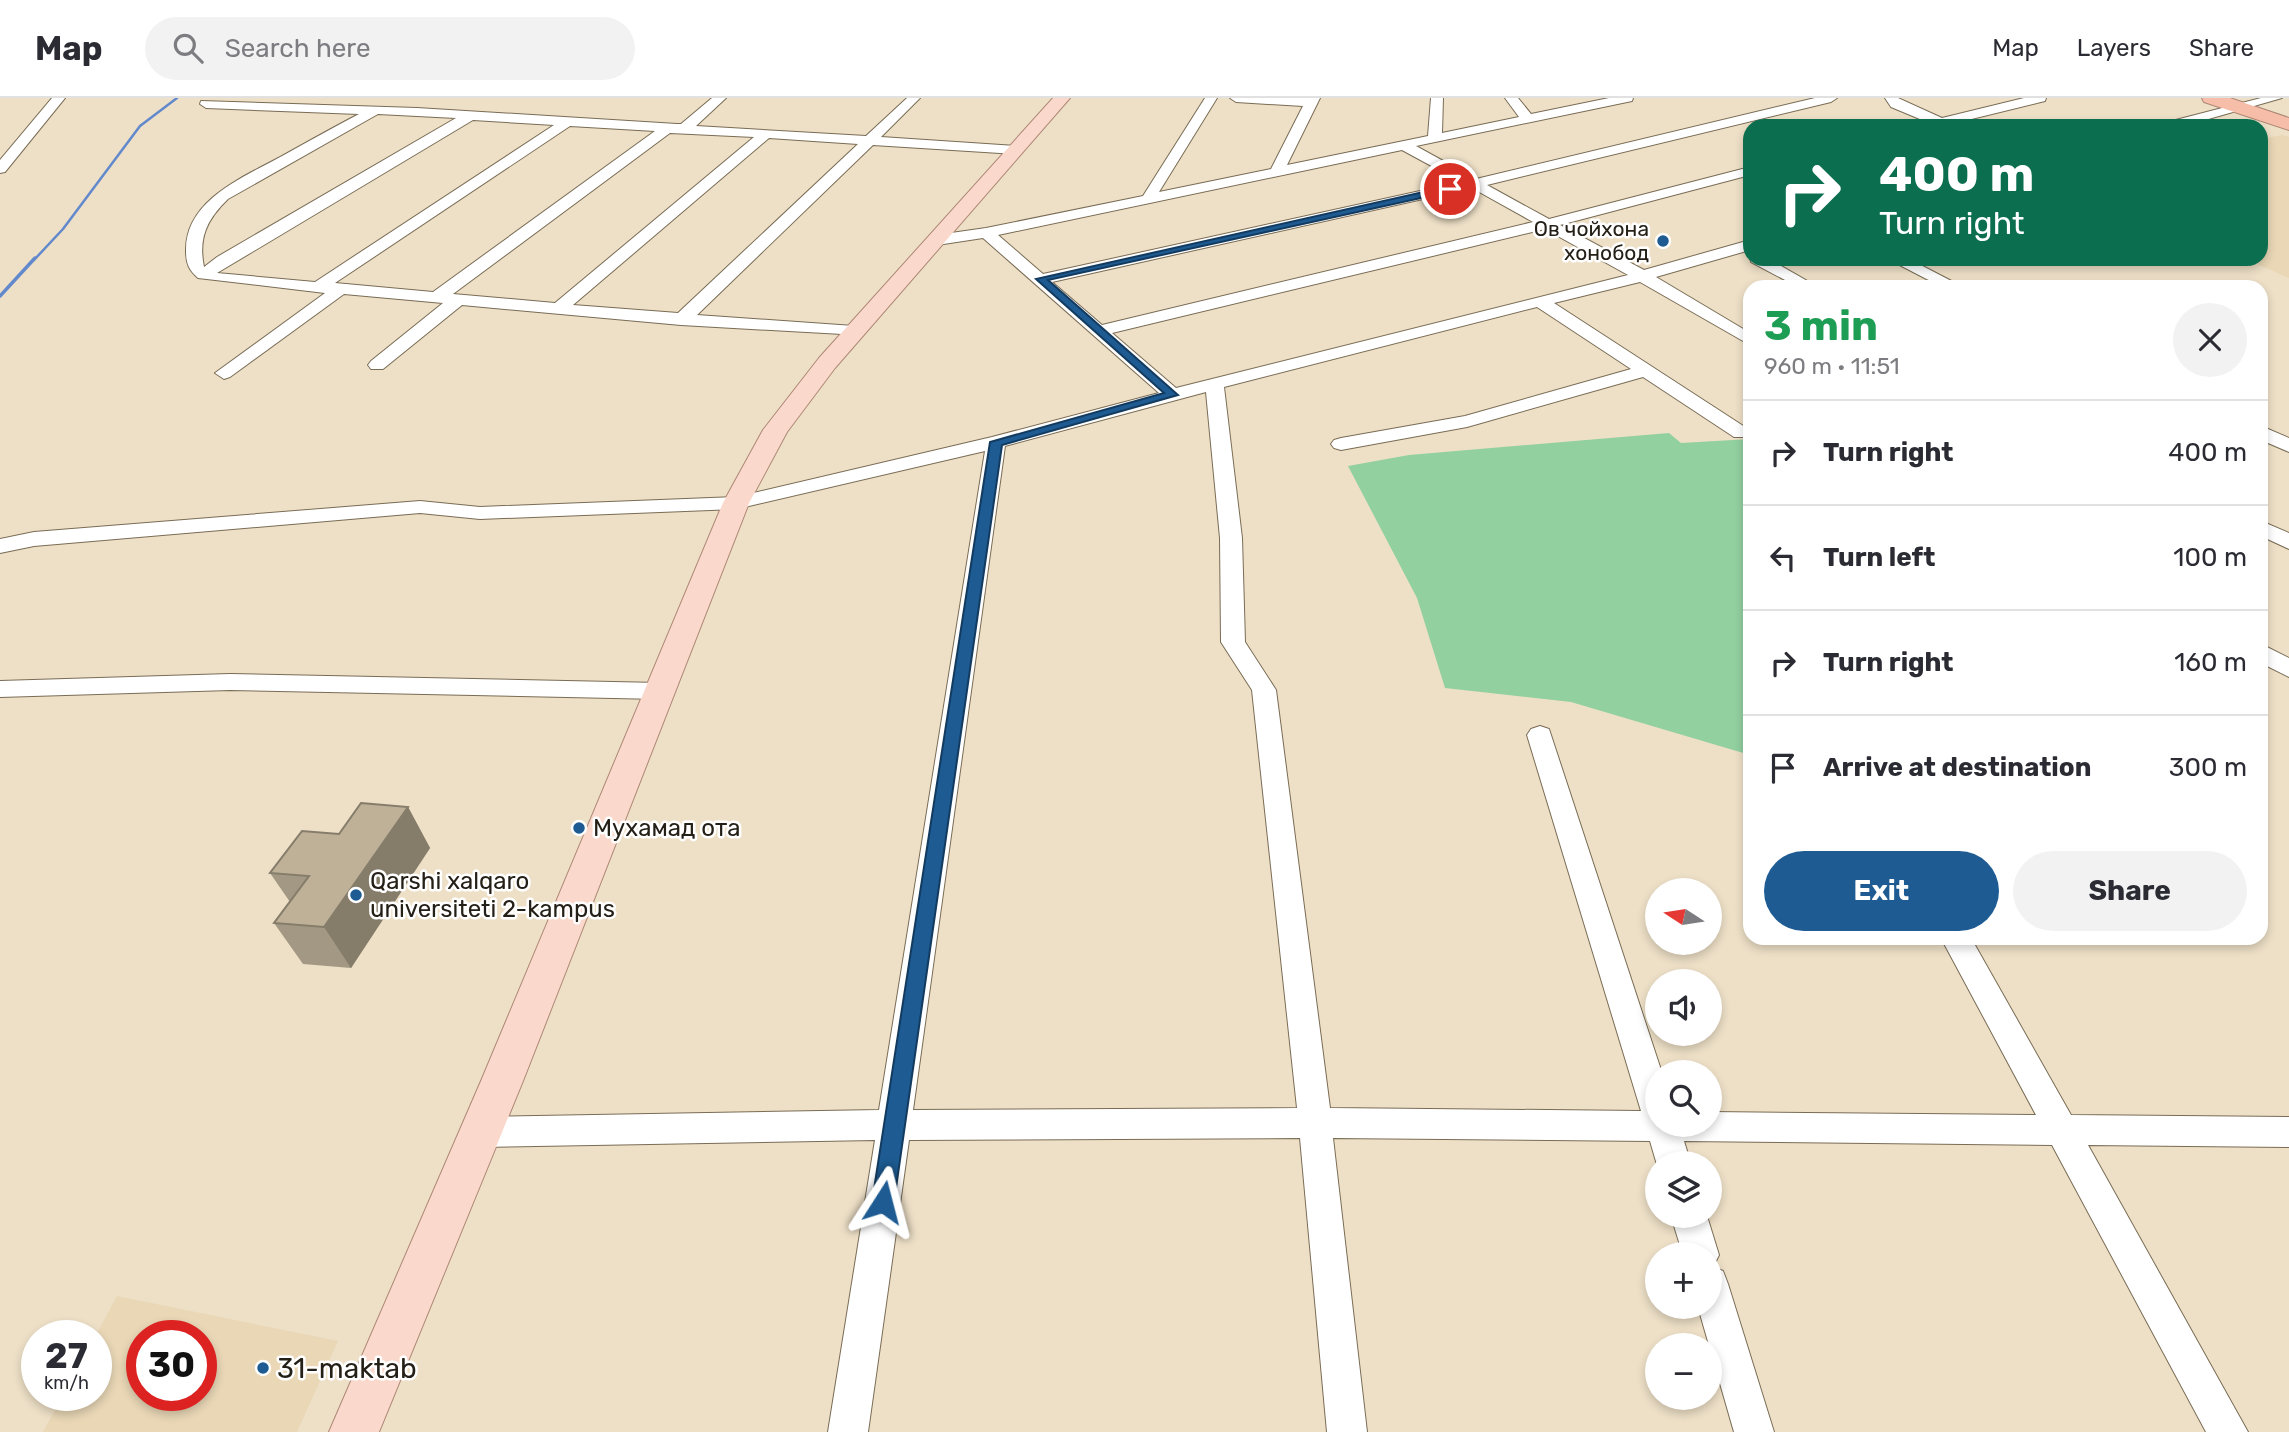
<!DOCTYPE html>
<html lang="en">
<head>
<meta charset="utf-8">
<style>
  :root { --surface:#fff; --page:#f2f2f3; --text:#2b2b33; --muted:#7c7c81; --line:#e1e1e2; --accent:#1d5b92 }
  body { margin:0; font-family:Rubik,sans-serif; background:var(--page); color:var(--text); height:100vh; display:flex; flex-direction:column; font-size:26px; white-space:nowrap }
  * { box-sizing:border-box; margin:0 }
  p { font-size:23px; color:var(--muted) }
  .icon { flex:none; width:38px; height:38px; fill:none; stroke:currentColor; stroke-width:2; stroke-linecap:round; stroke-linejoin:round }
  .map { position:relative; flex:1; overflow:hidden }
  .panel { position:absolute; left:1743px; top:182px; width:525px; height:665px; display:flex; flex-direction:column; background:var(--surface); border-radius:21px; box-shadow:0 4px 10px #0003 }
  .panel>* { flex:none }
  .hud { position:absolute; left:1743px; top:21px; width:525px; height:147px; border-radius:21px; box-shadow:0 4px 10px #0003; background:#0b6e4f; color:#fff; overflow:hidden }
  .needle { width:46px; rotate:282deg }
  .fabs { position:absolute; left:1645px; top:780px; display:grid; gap:14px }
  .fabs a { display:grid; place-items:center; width:77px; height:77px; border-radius:50%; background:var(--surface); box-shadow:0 4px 10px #0003; font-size:35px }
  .speed { position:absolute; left:21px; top:1222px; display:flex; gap:14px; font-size:35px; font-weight:700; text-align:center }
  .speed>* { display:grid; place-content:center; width:91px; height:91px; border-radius:50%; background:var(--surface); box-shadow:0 4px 10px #0003; line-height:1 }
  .speed small { font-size:18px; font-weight:400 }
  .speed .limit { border:10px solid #d22; background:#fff; color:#111 }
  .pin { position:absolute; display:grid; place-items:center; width:60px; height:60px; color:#fff; margin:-30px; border:4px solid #fff; border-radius:50%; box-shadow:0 2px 7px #0007 }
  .me { position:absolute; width:77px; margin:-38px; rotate:9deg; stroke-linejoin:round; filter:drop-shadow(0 0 5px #0008) }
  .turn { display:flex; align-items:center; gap:24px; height:147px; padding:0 21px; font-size:32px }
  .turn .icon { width:91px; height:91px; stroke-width:2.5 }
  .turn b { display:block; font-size:49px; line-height:60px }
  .round { display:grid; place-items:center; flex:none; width:74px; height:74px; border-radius:37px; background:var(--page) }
  .summary { display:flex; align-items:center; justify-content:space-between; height:119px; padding:0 21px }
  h1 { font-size:42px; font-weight:700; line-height:52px; color:#1e9e55 }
  .button { display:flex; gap:14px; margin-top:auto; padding:14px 21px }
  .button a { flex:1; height:80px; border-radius:42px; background:var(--accent); color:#fff; font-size:28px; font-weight:700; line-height:80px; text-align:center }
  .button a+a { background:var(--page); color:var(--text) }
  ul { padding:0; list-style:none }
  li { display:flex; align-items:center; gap:21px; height:105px; padding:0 21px; border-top:2px solid var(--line) }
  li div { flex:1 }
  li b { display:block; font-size:26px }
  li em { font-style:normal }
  header { display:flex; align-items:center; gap:42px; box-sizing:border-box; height:98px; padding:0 35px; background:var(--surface); border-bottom:2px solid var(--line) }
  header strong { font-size:33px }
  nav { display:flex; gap:38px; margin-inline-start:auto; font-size:24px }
  .search { width:490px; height:63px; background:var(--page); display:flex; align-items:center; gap:18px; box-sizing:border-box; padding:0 24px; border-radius:38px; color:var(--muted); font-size:26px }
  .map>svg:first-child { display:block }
  .built { fill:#e9d7b6; fill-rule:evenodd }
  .green { fill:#92d0a0 }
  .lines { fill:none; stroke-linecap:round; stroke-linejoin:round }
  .stream-far1 { stroke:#6289cc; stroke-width:2.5 }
  .stream { stroke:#6289cc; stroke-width:3.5 }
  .minor-casing { stroke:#796c55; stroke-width:2 }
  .major-casing { stroke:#ad8775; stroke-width:2 }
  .highway-casing { stroke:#ad8775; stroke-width:2 }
  .minor { fill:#fff; fill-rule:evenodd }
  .major { fill:#fad8cb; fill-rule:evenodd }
  .highway { fill:#f6bea8; fill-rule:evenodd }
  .wall { fill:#a39883 }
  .shaded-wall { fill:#857c6a }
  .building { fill:#beb198; stroke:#857c6a; stroke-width:2 }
  .route { fill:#1d5b92; stroke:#133b5f; stroke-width:2 }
  .poi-dot { fill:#1d5b92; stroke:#fff; stroke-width:2.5 }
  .labels { text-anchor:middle; stroke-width:5; stroke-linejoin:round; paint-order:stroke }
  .far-poi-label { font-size:21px; fill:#252017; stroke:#fff; text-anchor:end }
  .poi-label { font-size:24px; fill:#252017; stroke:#fff; text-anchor:start }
  .near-poi-label { font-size:28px; fill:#252017; stroke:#fff; text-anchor:start }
</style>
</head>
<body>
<header>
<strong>Map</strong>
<div class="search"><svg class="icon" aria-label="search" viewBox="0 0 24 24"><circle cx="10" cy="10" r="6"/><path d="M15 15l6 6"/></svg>Search here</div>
<nav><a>Map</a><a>Layers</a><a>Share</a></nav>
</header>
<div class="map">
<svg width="2289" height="1334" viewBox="0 0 2289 1334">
  <rect width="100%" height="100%" fill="#eee0c7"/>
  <!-- built -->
  <path class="built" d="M2282,37L2289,39V180L2245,161H2261V41Z
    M117,1198L338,1243L297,1334H43L63,1297H96V1237ZM142,1237H201V1297H142Z"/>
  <!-- green -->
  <path class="green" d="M1669,335L1681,345L1750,341V657L1571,604L1445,590L1417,500L1348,368L1409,357Z"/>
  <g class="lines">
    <!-- stream-far1 -->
    <path class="stream-far1" d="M34,162L63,131L140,28L177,0"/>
    <!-- stream -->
    <path class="stream" d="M0,198L35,160"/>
    <defs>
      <path id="minor" d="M52,0H65L5,74L0,75V62Z
        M712,0H726L696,28L866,38L907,0H920L881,39L1016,48L1023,52L1016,56L873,47L697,217L854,228L860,229L863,233L860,237L681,227L462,207L383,271H371L368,267L371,263L443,205L344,196L230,279L224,281L215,275L325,195L198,180C189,172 186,166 186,153C185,101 246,78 284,57C309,43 334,29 359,16L206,10L200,6L201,3L417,10L677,26H681ZM378,16L456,20L217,159L204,169C198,140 207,121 228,101ZM473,22L554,27L315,184L217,175ZM570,28L655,33L433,194L335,185ZM670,35L754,39L555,205L453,196ZM769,40L858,46L678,215L573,207Z
        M1205,0H1217L1159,94L1271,71L1303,8L1236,4L1230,0H1320L1287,67L1428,38L1431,0H1443L1442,35L1519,19L1505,0H1518L1531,16L1609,0H1633L1632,3L1416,48L1476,81L1815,0H1837L1831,4L1487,87L1549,121L1750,69V77L1560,127L1644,172L1750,142V152L1656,179L1750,235V247L1640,184L1554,205L1748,331V339H1734L1643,279L1467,329L1341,352L1334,350L1331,346L1334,342L1341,340L1465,318L1631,271L1537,209L1224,289L1242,440L1245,544L1276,592L1330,1010L1641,1013L1527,637L1531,631L1540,628L1549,631L1662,975H1657V1027H1710V1014L2036,1017L1941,840H1971L2071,1017L2289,1019V1049L2088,1047L2248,1334H2206L2052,1047L1684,1043L1691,1066L1657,1067L1650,1043L1333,1040L1367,1334H1327L1300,1040L909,1042L868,1334H828L875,1042L481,1049L469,1045L464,1034L469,1023L481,1019L879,1012L985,353L736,411L480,421L420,415L34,448L0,455V441L34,434L420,403L480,409L736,399L992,339L1159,295L983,140L937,147L929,142L937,137L986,130L1143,98ZM1402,52L1461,84L1043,176L998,137ZM1472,90L1533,124L1102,227L1052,184ZM1545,131L1628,177L1176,290L1112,235ZM1206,294L1220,440L1221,544L1252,592L1297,1010L913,1012L1005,348Z
        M1885,0H1898L1942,20L2024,0H2046L2045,3L1943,28H1920L1927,24L1891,9Z
        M2261,0H2282L2184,28H2162L2164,25Z
        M1750,160L1769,161L1818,189H1798L1751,164Z
        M1888,161H1909L1963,189H1942Z
        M2261,328L2289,340V354L2261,342Z
        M2261,423L2289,435V451L2261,438Z
        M2261,546L2289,560V579L2261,565Z
        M230,576L660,585L669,587L672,593L669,599L660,601L230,592L0,599V583Z
        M1671,1118H1707L1719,1157L1713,1169L1723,1173L1728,1186L1774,1334H1734L1698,1209H1710V1157H1683Z"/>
      <path id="major" d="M1053,0H1070L835,270L787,334L749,405L523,983L379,1334H329L481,983L723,405L763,332L819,260Z"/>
      <path id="highway" d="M2202,0H2230L2289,20V32L2204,4Z"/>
    </defs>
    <!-- minor casing -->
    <use href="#minor" class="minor-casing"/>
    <!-- major casing -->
    <use href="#major" class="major-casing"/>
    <!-- highway casing -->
    <use href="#highway" class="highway-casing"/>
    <!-- minor -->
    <use href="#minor" class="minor"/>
    <!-- major -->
    <use href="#major" class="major"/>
    <!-- highway -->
    <use href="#highway" class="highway"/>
  </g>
  <!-- wall -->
  <path class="wall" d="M408,709L430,750L351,870L303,866L274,825L290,804L270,775Z"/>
  <!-- shaded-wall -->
  <path class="shaded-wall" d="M408,709L430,750L351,870L324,829Z"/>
  <!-- building -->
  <path class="building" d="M361,705L408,709L324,829L274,825L309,778L270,775L302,733L339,736Z"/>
  <!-- route -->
  <path class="route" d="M1450,88L1453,89V93L1048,182L1178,297L1002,347L894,1104L891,1111L883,1114L876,1111L872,1104L990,344L1164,295L1036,181Z"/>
  <!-- markers -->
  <g class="poi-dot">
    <circle cx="1663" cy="143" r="7"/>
    <circle cx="579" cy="730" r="7"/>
    <circle cx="356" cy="797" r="7"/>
    <circle cx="263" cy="1270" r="7"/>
  </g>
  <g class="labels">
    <!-- far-poi labels -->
    <g class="far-poi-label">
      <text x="1649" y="138">Ов чойхона<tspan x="1649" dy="24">хонобод</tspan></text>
    </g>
    <!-- poi labels -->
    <g class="poi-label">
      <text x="593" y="738">Мухамад ота</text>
      <text x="370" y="791">Qarshi xalqaro<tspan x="370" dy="28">universiteti 2-kampus</tspan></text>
    </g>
    <!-- near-poi labels -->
    <g class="near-poi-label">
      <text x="277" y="1280">31-maktab</text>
    </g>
  </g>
</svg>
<div class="fabs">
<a><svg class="needle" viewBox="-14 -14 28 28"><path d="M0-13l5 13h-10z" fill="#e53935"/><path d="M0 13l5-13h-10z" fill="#7c7c81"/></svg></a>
<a><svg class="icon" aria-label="sound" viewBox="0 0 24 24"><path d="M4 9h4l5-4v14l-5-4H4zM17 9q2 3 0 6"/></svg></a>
<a><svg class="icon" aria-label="search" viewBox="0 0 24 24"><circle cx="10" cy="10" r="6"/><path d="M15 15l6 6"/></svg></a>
<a><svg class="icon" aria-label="layers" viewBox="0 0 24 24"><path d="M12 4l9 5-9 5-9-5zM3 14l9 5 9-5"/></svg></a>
<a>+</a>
<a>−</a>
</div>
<div class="speed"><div>27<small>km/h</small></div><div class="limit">30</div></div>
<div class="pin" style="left:1450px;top:91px;background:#d93025"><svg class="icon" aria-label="arrive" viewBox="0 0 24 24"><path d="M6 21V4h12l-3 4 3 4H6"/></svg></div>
<svg class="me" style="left:883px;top:1104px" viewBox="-20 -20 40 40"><path d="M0-17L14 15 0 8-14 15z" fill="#1d5b92" stroke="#fff" stroke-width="4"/></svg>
<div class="hud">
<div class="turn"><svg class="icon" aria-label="right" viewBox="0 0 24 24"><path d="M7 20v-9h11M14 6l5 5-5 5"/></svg><div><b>400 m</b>Turn right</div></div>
</div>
<section class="panel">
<div class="summary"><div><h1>3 min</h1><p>960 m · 11:51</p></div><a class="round"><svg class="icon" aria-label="close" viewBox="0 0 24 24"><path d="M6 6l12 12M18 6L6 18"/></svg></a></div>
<ul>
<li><svg class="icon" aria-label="right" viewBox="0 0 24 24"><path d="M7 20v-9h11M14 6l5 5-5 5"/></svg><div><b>Turn right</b></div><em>400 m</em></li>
<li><svg class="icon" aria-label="left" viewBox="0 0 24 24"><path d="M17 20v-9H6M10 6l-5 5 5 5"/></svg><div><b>Turn left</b></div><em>100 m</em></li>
<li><svg class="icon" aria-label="right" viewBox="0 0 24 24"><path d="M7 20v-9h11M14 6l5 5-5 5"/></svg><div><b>Turn right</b></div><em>160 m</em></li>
<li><svg class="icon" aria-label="arrive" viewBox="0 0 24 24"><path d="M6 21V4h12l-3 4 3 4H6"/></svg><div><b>Arrive at destination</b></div><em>300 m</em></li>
</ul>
<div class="button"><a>Exit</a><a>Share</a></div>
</section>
</div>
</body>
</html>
